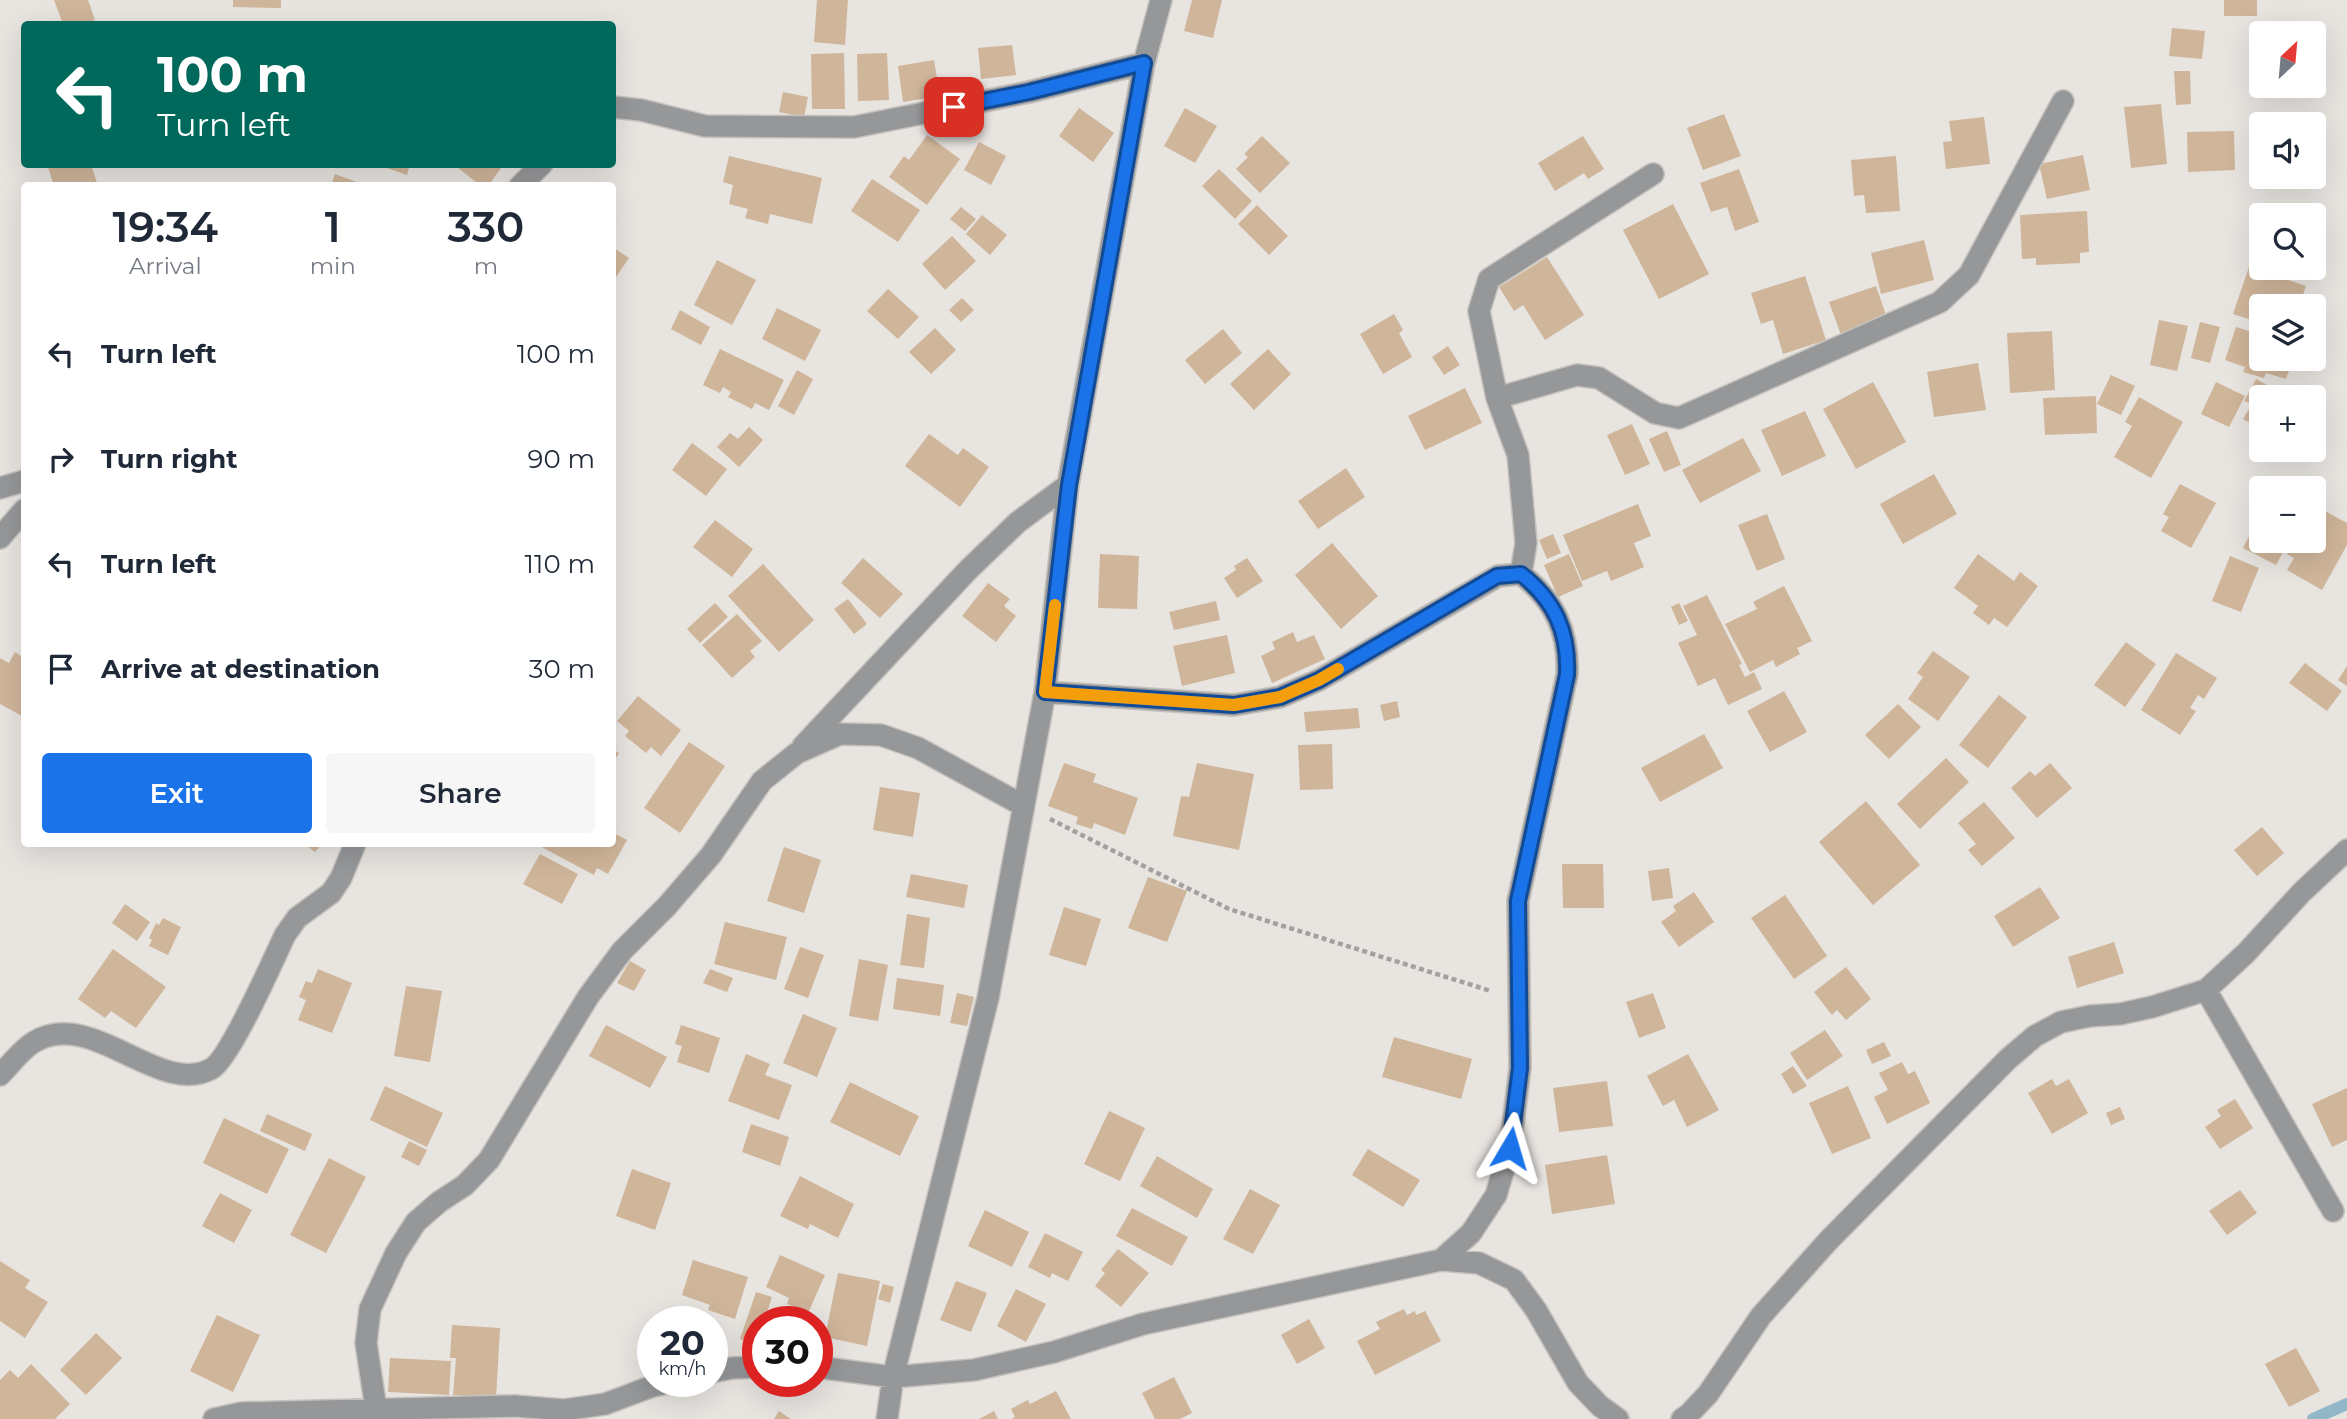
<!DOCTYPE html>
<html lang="en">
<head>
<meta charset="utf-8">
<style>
  :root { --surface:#fff; --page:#f6f6f7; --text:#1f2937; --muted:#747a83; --accent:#1a73e8 }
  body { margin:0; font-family:Montserrat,sans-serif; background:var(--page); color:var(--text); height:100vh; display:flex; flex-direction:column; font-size:26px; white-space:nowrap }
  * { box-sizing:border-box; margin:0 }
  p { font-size:23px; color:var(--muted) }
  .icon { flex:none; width:38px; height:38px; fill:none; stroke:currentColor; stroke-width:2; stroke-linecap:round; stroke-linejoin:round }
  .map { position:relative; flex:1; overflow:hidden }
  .sheet { position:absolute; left:21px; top:182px; width:595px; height:665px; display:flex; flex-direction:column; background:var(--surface); border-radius:7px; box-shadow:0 7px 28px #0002 }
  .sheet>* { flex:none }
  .hud { position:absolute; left:21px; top:21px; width:595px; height:147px; border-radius:7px; box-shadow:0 7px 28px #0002; background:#00695c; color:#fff; overflow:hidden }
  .needle { width:46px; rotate:26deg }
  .controls { position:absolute; left:2249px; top:21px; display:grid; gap:14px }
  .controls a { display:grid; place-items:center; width:77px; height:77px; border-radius:7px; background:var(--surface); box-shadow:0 7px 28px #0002; font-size:35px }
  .speed { position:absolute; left:637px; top:1306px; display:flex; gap:14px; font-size:35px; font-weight:700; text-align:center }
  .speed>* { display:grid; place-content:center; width:91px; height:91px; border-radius:50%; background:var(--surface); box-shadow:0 7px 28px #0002; line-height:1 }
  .speed small { font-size:18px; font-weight:400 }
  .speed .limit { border:10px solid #d22; background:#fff; color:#111 }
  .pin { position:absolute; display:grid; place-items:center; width:60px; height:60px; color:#fff; margin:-30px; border-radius:14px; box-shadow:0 4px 10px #0006 }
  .me { position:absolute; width:77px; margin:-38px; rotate:7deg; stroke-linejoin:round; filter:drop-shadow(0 0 5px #0008) }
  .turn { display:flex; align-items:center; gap:24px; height:147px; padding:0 21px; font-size:32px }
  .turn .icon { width:91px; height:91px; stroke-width:2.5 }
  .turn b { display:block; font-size:49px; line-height:60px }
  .eta { display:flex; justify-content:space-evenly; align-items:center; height:119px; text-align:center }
  .eta b { font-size:42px; font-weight:600; line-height:49px }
  .action { display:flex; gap:14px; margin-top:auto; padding:14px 21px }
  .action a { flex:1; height:80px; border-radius:7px; background:var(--accent); color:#fff; font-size:28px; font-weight:600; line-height:80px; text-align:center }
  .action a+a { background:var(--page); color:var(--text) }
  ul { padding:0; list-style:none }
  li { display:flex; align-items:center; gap:21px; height:105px; padding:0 21px }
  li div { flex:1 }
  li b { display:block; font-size:26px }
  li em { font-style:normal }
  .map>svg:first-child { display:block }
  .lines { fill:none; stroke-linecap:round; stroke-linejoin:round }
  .stream { stroke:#92b7c9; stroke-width:12 }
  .building { fill:#cfb59a }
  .minor-casing { stroke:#c5c2be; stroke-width:24 }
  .path { stroke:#a3a09d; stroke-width:4.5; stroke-dasharray:5 3.5; stroke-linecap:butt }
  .minor { stroke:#969799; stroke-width:21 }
  .route-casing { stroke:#114b97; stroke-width:18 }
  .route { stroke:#1a73e8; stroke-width:12 }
  .slow { stroke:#f59e0b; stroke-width:12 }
</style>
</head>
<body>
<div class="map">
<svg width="2347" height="1419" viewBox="0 0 2347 1419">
  <rect width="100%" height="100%" fill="#e8e4e0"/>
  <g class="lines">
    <!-- stream -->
    <path class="stream" d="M2313,1419L2347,1404"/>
  </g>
  <!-- building -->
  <path class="building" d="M54,0H88L95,20L80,24H63Z
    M233,0H281V8L233,7Z
    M817,0H848L845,45L814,42Z
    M1192,0H1222L1213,38L1184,31Z
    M2224,0H2257V16H2224Z
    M2172,28L2205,31L2202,59L2169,56Z
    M1012,45L1016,75L981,79L978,48Z
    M844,53L845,109H812L811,54Z
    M887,53L889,100L858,101L857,54Z
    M934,60L940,96L903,102L898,66Z
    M2174,71H2190L2191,104L2176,105Z
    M783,92L808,97L804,117L779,112Z
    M2161,104L2167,164L2131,168L2124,107Z
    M1079,108L1114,133L1093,162L1059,136Z
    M1185,108L1217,126L1195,163L1164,146Z
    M1724,114L1741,156L1703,170L1687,128Z
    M1984,117L1990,164L1946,169L1943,142L1952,141L1949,121Z
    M2234,131L2235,170L2188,172L2187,132Z
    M927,135L960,159L927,205L889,177L904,156L909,160Z
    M1262,136L1290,163L1260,193L1236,169L1248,157L1244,154Z
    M1583,136L1604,169L1588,179L1584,173L1555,191L1538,163Z
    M979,142L1006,156L991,185L964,170Z
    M2083,155L2090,190L2047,199L2039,164Z
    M729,156L822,178L812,224L770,214L768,224L745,218L748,209L729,204L733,185L723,182Z
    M1896,156L1900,211L1866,213L1864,195L1854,196L1851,160Z
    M47,164H91L98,186H54Z
    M375,164H410L407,175Z
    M453,164H504L488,186H481Z
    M1219,169L1252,201L1235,219L1202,186Z
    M1739,169L1759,222L1735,231L1727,207L1711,212L1700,183Z
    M335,174L365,185V186H331Z
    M872,179L920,210L898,242L851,211Z
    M1673,204L1709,274L1659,299L1623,230Z
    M1257,205L1288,236L1269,255L1238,224Z
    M961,207L976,219L965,231L950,219Z
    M2087,211L2089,252L2080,253V263L2036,265V258L2022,259L2020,215Z
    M982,215L1007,235L990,255L966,234Z
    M952,236L976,261L945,290L922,264Z
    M1924,240L1934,280L1881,294L1871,253Z
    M612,247L629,258L612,283Z
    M1547,257L1584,315L1545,340L1523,305L1514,311L1499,287Z
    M717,260L756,280L732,325L694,305Z
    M2249,267L2306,286L2299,306H2261V323L2233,314Z
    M1805,276L1826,340L1783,354L1773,320L1761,324L1751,293Z
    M1876,286L1887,318L1841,335L1829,302Z
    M888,289L919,317L898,339L867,311Z
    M962,298L974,310L961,322L949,310Z
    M777,308L821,330L805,361L762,339Z
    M680,310L710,327L701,345L671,329Z
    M1394,314L1403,330L1399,333L1412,357L1383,374L1360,334Z
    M2159,320L2188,326L2177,371L2150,365Z
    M2200,322L2220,327L2210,363L2191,358Z
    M2236,327L2261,335V359H2293L2286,379L2266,373L2264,378L2243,372L2245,367L2225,360Z
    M935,328L956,350L931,374L909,352Z
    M1223,329L1242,353L1205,384L1185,360Z
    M2052,331L2055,390L2010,393L2007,333Z
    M1448,346L1460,365L1444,375L1432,357Z
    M720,349L784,380L769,410L755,403L752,409L728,397L731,392L723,387L720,393L703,385Z
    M1268,349L1291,374L1254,410L1230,384Z
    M1978,363L1986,410L1934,417L1927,372Z
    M797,370L813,379L794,415L778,406Z
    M2111,375L2135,386L2121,415L2097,404Z
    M2256,379L2289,397H2261V429L2243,419L2252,404L2244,401Z
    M1873,382L1906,442L1856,469L1823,409Z
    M2216,382L2245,396L2229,427L2201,414Z
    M1465,388L1482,423L1425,450L1408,416Z
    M2096,396L2097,433L2045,435L2043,398Z
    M2139,397L2183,422L2151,478L2114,457L2132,426L2125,422Z
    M1805,411L1826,456L1782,476L1761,430Z
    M1632,424L1650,464L1625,475L1607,435Z
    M749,427L763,440L739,467L717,447L730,433L738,439Z
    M1667,431L1681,465L1664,472L1649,439Z
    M929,434L958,455L963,448L989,467L960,507L905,466Z
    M1743,438L1761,471L1700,503L1682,470Z
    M692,443L727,469L706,496L672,470Z
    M1346,468L1365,497L1318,529L1298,501Z
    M1934,474L1957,514L1903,544L1880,504Z
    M2180,484L2216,503L2191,548L2161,531L2169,517L2163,514Z
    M1638,504L1651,536L1634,543L1644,567L1611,581L1607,571L1582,581L1563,535Z
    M2321,509L2347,523V545L2322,590L2287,570L2294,558L2287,554L2294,541H2314V517L2316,518Z
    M2261,513V541H2289L2276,565L2243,548Z
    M1767,514L1785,559L1757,571L1738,525Z
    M715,520L753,549L732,577L693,547Z
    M1553,534L1561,553L1547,559L1539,540Z
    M1332,543L1378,596L1341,629L1295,575Z
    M1100,554L1139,556L1137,609L1098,608Z
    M1569,554L1583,586L1558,597L1544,565Z
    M1978,554L2014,581L2020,572L2038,586L2007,627L1994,618L1989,625L1973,613L1978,606L1954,588Z
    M2230,556L2259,568L2241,612L2212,601Z
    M863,558L903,594L880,618L841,583Z
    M1247,558L1263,581L1237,598L1224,578L1236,570L1234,566Z
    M763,564L814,620L779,652L728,596Z
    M988,583L1010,599L1004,606L1016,616L996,642L962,616Z
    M1784,586L1812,641L1797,648L1800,654L1776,667L1773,660L1750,672L1725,624L1757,609L1753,602Z
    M1707,595L1742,664L1739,665L1745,677L1754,672L1762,689L1728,705L1715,678L1698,686L1678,643L1697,635L1683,606Z
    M848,599L867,624L854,634L834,609Z
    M1216,601L1220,620L1174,630L1169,612Z
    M715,603L728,617L700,643L687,629Z
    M1679,603L1688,621L1679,625L1671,607Z
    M737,614L762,641L750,651L755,657L732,678L702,645Z
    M1293,632L1297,642L1314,635L1325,659L1272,683L1261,656L1275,649L1272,642Z
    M1227,635L1235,673L1182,686L1173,646Z
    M2126,642L2156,664L2125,707L2094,685Z
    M1933,651L1970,677L1938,721L1908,699L1923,677L1917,673Z
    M15,652L24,658V711L22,716L0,704V658L9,663Z
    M2176,653L2217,678L2204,699L2198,695L2190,708L2196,711L2180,735L2141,710Z
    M2305,663L2342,691L2327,711L2289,683Z
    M2347,666V686L2338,680Z
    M1784,691L1807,732L1770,752L1747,711Z
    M1999,695L2027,717L1988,768L1959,745Z
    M638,696L681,730L661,756L651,747L646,753L625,736L629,731L617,721Z
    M1397,701L1400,717L1384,721L1380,705Z
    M1898,704L1921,727L1889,759L1865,735Z
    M1358,708L1360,728L1306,732L1304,712Z
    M1704,734L1723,768L1660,802L1641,768Z
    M689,742L725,766L680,833L644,808Z
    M1332,744L1333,789L1300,790L1298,745Z
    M612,749L619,753L612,764Z
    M1946,758L1969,782L1920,829L1897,804Z
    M1064,763L1096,774L1093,782L1138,798L1125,835L1094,823L1092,829L1076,824L1078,817L1048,806Z
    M1197,763L1254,774L1239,850L1173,836L1181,796L1189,797Z
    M2050,763L2072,788L2037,818L2011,788L2030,771L2035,776Z
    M880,787L920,793L913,837L873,830Z
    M1866,801L1920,865L1873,905L1819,842Z
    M1984,802L2015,838L1982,866L1968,850L1976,844L1958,823Z
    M2262,827L2284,853L2257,876L2234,850Z
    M612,832L627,840L608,874L597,868L594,875L536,844H612Z
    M304,844H322L315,852Z
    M784,847L821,860L804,913L767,901Z
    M540,854L578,874L562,904L523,884Z
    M1562,864H1603L1604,908H1563Z
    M1669,868L1673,898L1652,901L1648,871Z
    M911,874L968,885L964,908L906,897Z
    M1148,877L1187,891L1167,942L1128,928Z
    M2040,887L2060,918L2013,947L1994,916Z
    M1694,892L1714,922L1679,947L1661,922L1676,911L1673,906Z
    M1785,895L1827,956L1794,979L1751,918Z
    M125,904L150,922L137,941L112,923Z
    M1064,907L1101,919L1086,966L1049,955Z
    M907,914L930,918L924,968L900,965Z
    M163,918L181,927L168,955L149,946L152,940L149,938L156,923L159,925Z
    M725,922L787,937L776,980L714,964Z
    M2114,942L2124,973L2077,988L2068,957Z
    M800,947L824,955L808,998L784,989Z
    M113,949L166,987L136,1028L111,1011L105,1018L78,999Z
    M859,959L888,965L878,1021L849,1016Z
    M630,961L646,970L634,991L617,983Z
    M1846,967L1871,999L1846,1020L1837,1010L1832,1015L1814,992Z
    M318,969L352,983L332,1033L298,1020L306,1000L299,997L306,981L312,983Z
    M710,969L733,978L727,992L703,983Z
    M897,978L944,985L940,1016L893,1009Z
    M406,986L442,991L430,1062L394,1056Z
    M957,993L974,997L967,1026L950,1023Z
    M1653,993L1666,1028L1639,1038L1626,1002Z
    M803,1014L837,1028L817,1077L783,1063Z
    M606,1025L667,1057L650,1088L589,1056Z
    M681,1025L720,1038L709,1073L677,1062L682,1046L675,1044Z
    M1825,1030L1843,1056L1807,1080L1790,1053Z
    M1394,1037L1472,1059L1461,1099L1382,1077Z
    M1884,1042L1891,1056L1872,1064L1866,1050Z
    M746,1054L770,1064L765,1075L792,1085L779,1120L728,1101Z
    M1688,1054L1719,1110L1687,1127L1674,1100L1663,1106L1647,1076Z
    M1902,1062L1908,1074L1915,1071L1930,1103L1887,1124L1874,1097L1888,1090L1879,1073Z
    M1793,1066L1807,1086L1793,1094L1781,1074Z
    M2052,1079L2056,1086L2069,1079L2088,1113L2052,1134L2028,1093Z
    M1607,1081L1613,1126L1559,1132L1553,1088Z
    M850,1082L919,1116L900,1156L830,1122Z
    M385,1086L443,1113L427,1147L370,1120Z
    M1848,1086L1871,1138L1832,1154L1809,1103Z
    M2347,1088V1140L2332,1147L2312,1104Z
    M2235,1099L2253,1128L2220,1149L2205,1127L2221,1116L2217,1110Z
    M2120,1107L2125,1119L2111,1125L2106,1113Z
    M1109,1111L1145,1128L1120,1181L1084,1164Z
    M267,1114L312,1134L305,1151L260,1131Z
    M224,1118L289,1149L267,1194L203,1163Z
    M751,1124L789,1137L780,1166L742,1152Z
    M409,1141L427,1150L419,1166L401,1157Z
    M1368,1149L1420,1180L1403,1207L1352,1175Z
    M1607,1155L1615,1204L1552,1214L1545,1165Z
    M1157,1156L1213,1189L1197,1218L1140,1186Z
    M329,1158L366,1177L326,1253L290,1235Z
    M632,1169L671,1183L655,1230L616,1216Z
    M800,1176L854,1204L838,1238L810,1224L808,1229L780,1216Z
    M1250,1189L1280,1205L1253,1254L1223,1239Z
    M2240,1190L2257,1213L2227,1235L2209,1211Z
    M220,1193L252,1210L234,1243L202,1226Z
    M1132,1208L1188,1237L1172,1266L1116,1236Z
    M985,1210L1029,1232L1012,1267L968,1246Z
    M1045,1233L1083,1252L1068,1281L1052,1273L1050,1278L1028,1267Z
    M1118,1249L1149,1273L1121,1307L1095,1286L1105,1273L1101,1270Z
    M780,1255L825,1275L808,1313L787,1304L789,1298L766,1287Z
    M693,1260L748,1277L735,1319L708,1310L710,1305L682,1295Z
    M0,1261L30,1280L25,1288L48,1302L25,1338L0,1321Z
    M838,1273L880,1281L867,1346L825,1337Z
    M956,1281L987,1293L971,1332L940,1320Z
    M883,1284L894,1287L890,1303L878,1299Z
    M1016,1289L1046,1304L1026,1342L997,1326Z
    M756,1292L772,1297L764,1321H758L756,1345L740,1339Z
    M1404,1309L1407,1315L1415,1311L1416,1315L1425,1311L1441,1341L1375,1375L1357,1341L1380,1329L1376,1322Z
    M217,1315L260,1335L233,1392L190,1371Z
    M1309,1319L1325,1348L1297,1364L1281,1335Z
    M452,1325L500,1328L496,1398L453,1395L456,1358H450Z
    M96,1333L122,1358L86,1395L60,1370Z
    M2296,1348L2320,1391L2289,1407L2265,1364Z
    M390,1358L451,1361L449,1395L388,1392Z
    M31,1364L70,1404L55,1419H0V1380L10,1370L18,1378Z
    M1174,1377L1192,1413L1180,1419H1155L1142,1393Z
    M1056,1391L1071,1419H1011L1015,1417L1011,1409L1028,1400L1030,1404Z
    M779,1411L791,1419H774Z
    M994,1411L998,1419H979Z"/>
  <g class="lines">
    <defs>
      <path id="minor" d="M612,107L641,110L705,126L854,127L1029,92L1144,63
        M520,186L542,164
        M1497,398L1577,375L1599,378L1655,413L1679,418L1940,302L1969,275L2063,101
        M0,488L24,481
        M0,538L24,510
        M1521,574L1526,543L1518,455L1497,398L1479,311L1489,279L1653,174
        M1045,692L1234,705L1280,697L1319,680L1498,576L1521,574C1555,601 1569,632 1567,675L1518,901L1520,1068L1510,1148L1496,1195L1471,1233L1441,1260
        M803,746L968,570L1018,522L1068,485
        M2206,990L2333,1211
        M0,1075C10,1065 22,1049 34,1042C92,1007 158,1097 211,1069C230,1059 273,960 285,935L297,918L331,893L341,878L355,844
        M817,1367L893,1377L974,1370L1054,1352L1143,1324L1441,1260L1479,1263L1514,1280L1536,1310L1578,1383L1600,1406L1618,1419
        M712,1372L732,1368L758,1367
        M376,1409L366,1343L370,1309L396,1253L416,1222L439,1202L465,1185L489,1160L588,997L622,951L667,906L711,855L762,781L797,753L840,734L881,735L918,748L1022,805
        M214,1419L241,1413L515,1406L564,1410L605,1404L653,1386L677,1381
        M887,1419L893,1377L988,998L1045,692L1068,485L1144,63L1161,0
        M1682,1419L1689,1414L1708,1394L1761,1316L1828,1241L2008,1059L2035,1036L2061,1022L2090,1016L2120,1014L2152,1007L2206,990L2246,953L2302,892L2347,850"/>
    </defs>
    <!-- minor casing -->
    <use href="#minor" class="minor-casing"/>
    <!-- path -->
    <path class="path" d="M1050,819L1229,909L1491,991"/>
    <!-- minor -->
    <use href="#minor" class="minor"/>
  </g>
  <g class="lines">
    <defs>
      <path id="route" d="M954,107L1029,92L1144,63L1069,485L1045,692L1234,705L1280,697L1319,680L1497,576L1521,574C1555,601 1569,632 1567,675L1518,901L1520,1068L1510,1148"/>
    </defs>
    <!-- route casing -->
    <use href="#route" class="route-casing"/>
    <!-- route -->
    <use href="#route" class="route"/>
    <!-- slow -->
    <path class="slow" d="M1055,605L1045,692L1234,705L1280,697L1319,680L1338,669"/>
  </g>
</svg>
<div class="controls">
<a><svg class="needle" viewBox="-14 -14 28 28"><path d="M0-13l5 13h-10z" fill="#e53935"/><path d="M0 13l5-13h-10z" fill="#747a83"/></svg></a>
<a><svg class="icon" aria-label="sound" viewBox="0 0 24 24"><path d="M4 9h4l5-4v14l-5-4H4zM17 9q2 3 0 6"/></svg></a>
<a><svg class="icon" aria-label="search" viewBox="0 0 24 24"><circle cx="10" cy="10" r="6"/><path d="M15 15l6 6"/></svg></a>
<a><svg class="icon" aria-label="layers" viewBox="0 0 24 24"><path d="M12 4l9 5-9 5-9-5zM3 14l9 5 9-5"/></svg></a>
<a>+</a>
<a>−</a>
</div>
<div class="speed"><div>20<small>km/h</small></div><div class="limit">30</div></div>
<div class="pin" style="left:954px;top:107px;background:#d93025"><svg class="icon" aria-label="arrive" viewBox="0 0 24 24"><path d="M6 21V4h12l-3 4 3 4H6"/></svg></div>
<svg class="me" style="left:1510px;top:1148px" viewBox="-20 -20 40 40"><path d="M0-17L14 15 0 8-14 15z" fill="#1a73e8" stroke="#fff" stroke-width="4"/></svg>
<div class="hud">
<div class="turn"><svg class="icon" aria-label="left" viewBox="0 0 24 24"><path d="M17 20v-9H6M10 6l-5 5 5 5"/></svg><div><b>100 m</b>Turn left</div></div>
</div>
<section class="sheet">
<div class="eta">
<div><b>19:34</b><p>Arrival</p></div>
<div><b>1</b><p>min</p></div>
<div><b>330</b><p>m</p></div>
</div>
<ul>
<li><svg class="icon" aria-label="left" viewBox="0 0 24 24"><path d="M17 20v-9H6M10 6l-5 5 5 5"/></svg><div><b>Turn left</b></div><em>100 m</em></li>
<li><svg class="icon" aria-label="right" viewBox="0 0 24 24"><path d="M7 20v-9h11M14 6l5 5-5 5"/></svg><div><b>Turn right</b></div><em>90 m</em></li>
<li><svg class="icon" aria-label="left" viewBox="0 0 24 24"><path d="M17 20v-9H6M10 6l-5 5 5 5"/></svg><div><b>Turn left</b></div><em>110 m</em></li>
<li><svg class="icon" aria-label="arrive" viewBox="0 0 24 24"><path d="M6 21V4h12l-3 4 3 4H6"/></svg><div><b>Arrive at destination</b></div><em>30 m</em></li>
</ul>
<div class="action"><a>Exit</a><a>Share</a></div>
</section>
</div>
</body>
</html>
